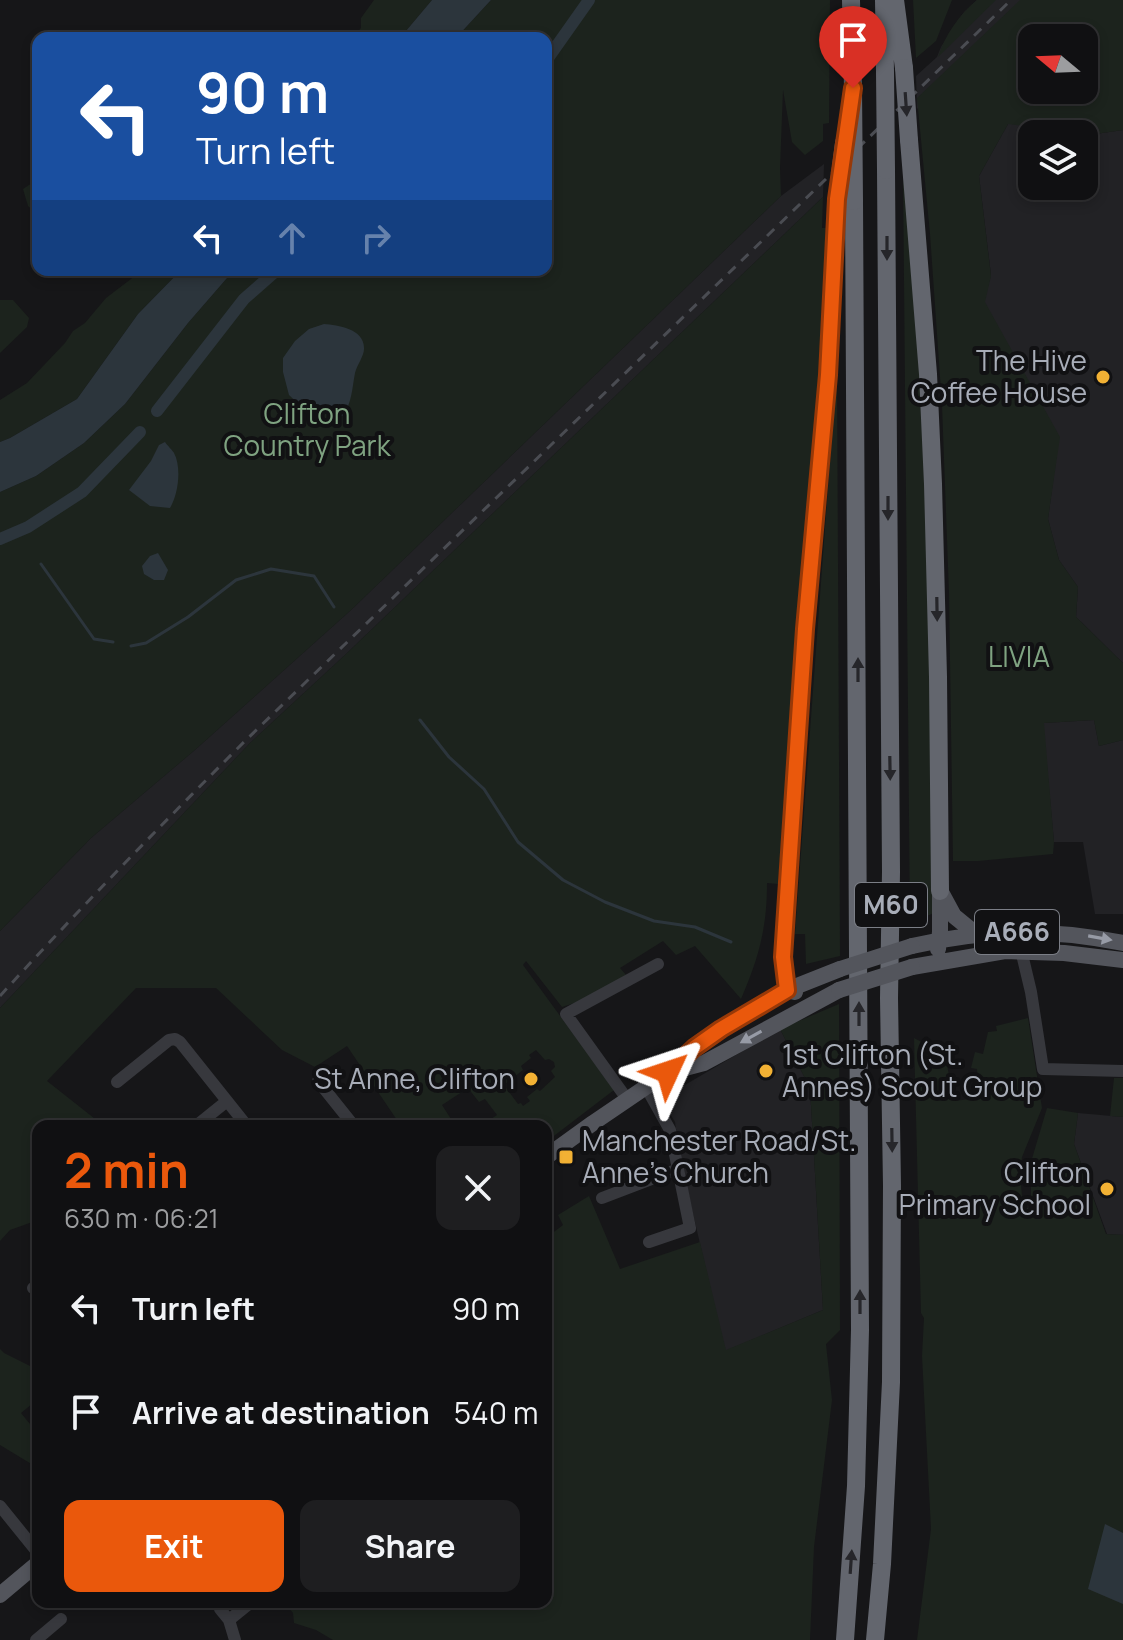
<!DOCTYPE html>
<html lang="en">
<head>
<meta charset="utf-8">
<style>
  :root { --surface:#101012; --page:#1e1e20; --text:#f1f3f6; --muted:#9c9d9f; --line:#303032; --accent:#ea580c }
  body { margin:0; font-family:Manrope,sans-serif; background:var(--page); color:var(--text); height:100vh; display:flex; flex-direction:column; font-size:30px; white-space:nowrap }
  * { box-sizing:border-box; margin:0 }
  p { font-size:26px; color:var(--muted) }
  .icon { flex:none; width:44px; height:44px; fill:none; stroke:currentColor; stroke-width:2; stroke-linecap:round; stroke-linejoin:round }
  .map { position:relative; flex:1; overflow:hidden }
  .sheet { position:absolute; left:32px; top:1120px; width:520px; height:488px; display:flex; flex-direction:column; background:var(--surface); border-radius:16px; box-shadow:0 4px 12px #0003,0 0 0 2px var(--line) }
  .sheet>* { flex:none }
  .hud { position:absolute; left:32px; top:32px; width:520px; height:244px; border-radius:16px; box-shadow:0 4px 12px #0003,0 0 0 2px var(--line); background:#1a4fa0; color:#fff; overflow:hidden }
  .needle { width:52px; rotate:289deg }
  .buttons { position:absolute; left:1018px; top:24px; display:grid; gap:16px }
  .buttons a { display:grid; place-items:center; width:80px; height:80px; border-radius:16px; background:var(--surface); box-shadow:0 4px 12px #0003,0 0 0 2px var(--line); font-size:40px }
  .pin { position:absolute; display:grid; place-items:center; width:68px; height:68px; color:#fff; margin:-82px -34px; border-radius:50% 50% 50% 0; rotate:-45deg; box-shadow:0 0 8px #0007 }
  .pin .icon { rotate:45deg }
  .me { position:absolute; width:88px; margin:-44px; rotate:48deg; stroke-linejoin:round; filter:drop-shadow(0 0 6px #0008) }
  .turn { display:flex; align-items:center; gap:28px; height:168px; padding:0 32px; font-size:36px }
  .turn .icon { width:104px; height:104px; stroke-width:2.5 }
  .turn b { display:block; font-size:56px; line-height:68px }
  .lanes { display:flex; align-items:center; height:76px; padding:0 32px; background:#0003; justify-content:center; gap:40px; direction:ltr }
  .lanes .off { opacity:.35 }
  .round { display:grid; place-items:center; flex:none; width:84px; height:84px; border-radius:16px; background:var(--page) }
  .headline { display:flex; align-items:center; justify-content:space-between; height:136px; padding:0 32px }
  h1 { font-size:48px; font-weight:700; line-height:60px; color:var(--accent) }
  .primary-button { display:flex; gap:16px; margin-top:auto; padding:16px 32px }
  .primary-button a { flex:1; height:92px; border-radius:16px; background:var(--accent); color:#fff; font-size:32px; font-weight:700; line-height:92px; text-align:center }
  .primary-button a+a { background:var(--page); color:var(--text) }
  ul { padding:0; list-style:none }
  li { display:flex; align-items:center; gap:24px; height:104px; padding:0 32px }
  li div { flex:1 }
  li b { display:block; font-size:30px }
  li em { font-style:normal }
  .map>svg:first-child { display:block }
  .built { fill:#222225; fill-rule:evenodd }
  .green { fill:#1c231d; fill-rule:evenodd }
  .water { fill:#2c353c }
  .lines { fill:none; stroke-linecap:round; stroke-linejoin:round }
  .stream { stroke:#2c353c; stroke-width:3 }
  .canal { stroke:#2c353c; stroke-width:12 }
  .minor { stroke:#37383d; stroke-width:12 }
  .major { stroke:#53555c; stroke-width:16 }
  .highway { stroke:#63666e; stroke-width:18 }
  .rail { stroke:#4a4c52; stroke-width:3; stroke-dasharray:10 8; stroke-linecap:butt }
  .major-bridge { stroke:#53555c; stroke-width:16 }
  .highway-bridge { stroke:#63666e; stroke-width:18 }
  .oneway { fill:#26262a }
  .oneway2 { fill:#979ba6 }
  .route-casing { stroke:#983908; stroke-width:20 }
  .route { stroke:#ea580c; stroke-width:14 }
  .poi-dot { fill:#f2b134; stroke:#111113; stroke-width:3 }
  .labels { text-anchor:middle; stroke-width:8; stroke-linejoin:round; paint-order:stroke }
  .shield { fill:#111113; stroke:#7b7e86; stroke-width:2 }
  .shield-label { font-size:26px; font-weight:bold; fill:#a8adb8 }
  .poi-label { font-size:28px; fill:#a8adb8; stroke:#111113; text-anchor:end }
  .park-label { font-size:28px; fill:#7fa381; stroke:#111113 }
</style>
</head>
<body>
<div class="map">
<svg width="1123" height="1640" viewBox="0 0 1123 1640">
  <rect width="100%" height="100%" fill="#161618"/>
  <!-- built -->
  <path class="built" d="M977,0H1035L917,109L916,76L937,57L941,47L958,20L965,11Z
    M1063,115L1095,134L1123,130V663L1076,617L1078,587L1059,560L1048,519L1059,437L984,302L991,275L979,176L1008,124ZM1032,134H1084V186H1032Z
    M824,164L823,197L345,655L250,743L0,1008V931L91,838L196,749L351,610L781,196Z
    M1094,720L1099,746L1123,740V914H1095L1083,842H1054L1043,723Z
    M780,1029L810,1088L823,1310L725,1351L681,1162L675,1122L661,1099Z
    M1078,1113L1123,1117V1235L1107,1234L1074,1144Z"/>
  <!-- green -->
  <path class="green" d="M374,0H432L400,38H352L361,28V18Z
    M491,0H830L829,123L823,124V141L805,155L792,142L783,90L780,168L781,196L351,610L196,749L91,838L0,931V492L36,476L84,443L125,404L188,323L234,270H546V38H456Z
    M913,0H952L936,41L916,58Z
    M977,0H996L938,57C945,35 959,15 977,0Z
    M1020,0H1123V130L1095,134L1008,124L979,176L991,276L985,302L1060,437L1048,519L1059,560L1078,587L1076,617L1123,663V740L1099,746L1094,720L1044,723L1054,842L1053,854L978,861H953L949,593L942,405L930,234L917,98ZM1032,38H1084V90H1032Z
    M903,173L919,358L928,543L934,913L910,923Z
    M38,179V215L28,206L23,189Z
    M823,197L822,228H826L819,368L778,884L767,883C767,928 759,957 741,999L695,946L676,955L663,941L620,968L626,975L587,999L562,1007L526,961L523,965L614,1090L546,1142V1126H492L488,1121L497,1115L485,1099L479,1102L468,1088L442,1105L451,1119L445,1126H401L347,1046L315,1067L282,1050L216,988H136L47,1081L104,1126H38V1220L10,1230L0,1241V1008L250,743L345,655ZM536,1050L545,1060L549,1059L554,1062L555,1067L551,1071L555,1077L540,1091L537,1089L527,1097L530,1101L523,1106L521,1103L518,1104L504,1085L523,1070L521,1066L531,1058L529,1055Z
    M140,270H181L138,314L77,399L10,438L0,442V400L27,383L65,343L73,331L85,323L106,298L131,279Z
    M0,300H13L29,318L27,327L0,353Z
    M837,366L840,956L806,964L805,934H795Z
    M839,1004L840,1330L826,1344L832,1400L814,1547L810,1640H333L316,1630L294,1623L293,1613L284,1602H546V1238L563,1225L558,1215L589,1196L620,1269L700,1242L726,1350L823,1310L810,1088L780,1029Z
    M1028,1018L1042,1108L1022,1157L1020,1173L1023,1208H1031V1162L1047,1108L1078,1113L1074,1144L1106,1234L1123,1235V1640H917L931,1529L922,1356L924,1318L921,1313L914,1038L933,1048L947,1065L954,1101L978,1098L977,1069L971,1068L975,1052L983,1054L988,1032L997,1031L996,1026Z
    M1114,1078H1123V1117L1110,1116Z
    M0,1349L4,1353L38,1370V1399L21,1413L38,1434V1468L0,1445Z"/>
  <!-- water -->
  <path class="water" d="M432,0H491L456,38H400Z
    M181,270H234L188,323L125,404L84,443L36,476L0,492V442L10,438L77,399L138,314Z
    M324,324C338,325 365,329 364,349C364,356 357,365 355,373C352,389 352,402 343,416L307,412L289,395L283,372V358L295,341L309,329Z
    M165,442C166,444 174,452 174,453C182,468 178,495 170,508L150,506L129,490L151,461L159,445Z
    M158,553L168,570L164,580H154L144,574L142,566L150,556Z
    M1105,1524L1123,1533V1604L1088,1589Z"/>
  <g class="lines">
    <!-- stream -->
    <path class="stream" d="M41,564L94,639L113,642
      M131,646L146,643L188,617L236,580L271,569L314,576L334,607
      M420,720L449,757L484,789L518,842L563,880L605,902L654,921L695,927L731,942"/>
    <!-- canal -->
    <path class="canal" d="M546,61L589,0
      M157,411L244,299L277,270
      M0,539L28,527L82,492L140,432"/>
    <!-- minor -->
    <path class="minor" d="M1021,950L1031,992L1043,1069L1123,1071
      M318,1081L354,1126
      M117,1082L169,1040L175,1039L180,1042L247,1126
      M646,1087L670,1130L690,1228L649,1242
      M627,1099L566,1014L658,964
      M196,1126L227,1101
      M602,1198L678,1169
      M33,1288L38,1286
      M0,1506L38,1553
      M103,1603L104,1602
      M220,1609L229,1620L235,1640
      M229,1620L250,1603
      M36,1640L61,1619"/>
    <!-- major -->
    <path class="major" d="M941,892L954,916L976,934
      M912,946C985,929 1050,928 1123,943
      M938,949L940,932V891
      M783,957L787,990L795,992
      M912,967L1005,951L1064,953L1123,960
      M670,1072L704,1063L839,990
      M546,1157L593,1123L668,1072L694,1048L721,1029L787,990L840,969
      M0,1595L38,1563"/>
    <!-- highway -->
    <path class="highway" d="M851,0L853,88
      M884,0L885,72
      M895,0L904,68
      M909,140L928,374L933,484L938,677L940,891
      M783,957L805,629L828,375L837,199
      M845,1640L856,1486L860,1330L854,201
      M875,1640L882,1564L891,1382L892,1185L889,998L891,872L886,170"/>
    <!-- rail -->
    <path class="rail" d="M0,996C80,908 163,823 247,739L1011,0"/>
    <!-- major-bridge -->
    <path class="major-bridge" d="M840,969L912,946
      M839,990L912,967"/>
    <!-- highway-bridge -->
    <path class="highway-bridge" d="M904,68L909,140
      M885,72L886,170
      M853,88L854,201
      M837,199L844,143"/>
  </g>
  <!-- one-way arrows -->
  <defs><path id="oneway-solid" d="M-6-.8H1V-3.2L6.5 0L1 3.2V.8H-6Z" transform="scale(2)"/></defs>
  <g class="oneway">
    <use href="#oneway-solid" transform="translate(906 104) rotate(86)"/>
    <use href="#oneway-solid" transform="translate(887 248) rotate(90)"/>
    <use href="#oneway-solid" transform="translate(888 508) rotate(90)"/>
    <use href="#oneway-solid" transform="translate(937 609) rotate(89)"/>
    <use href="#oneway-solid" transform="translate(858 670) rotate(-90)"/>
    <use href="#oneway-solid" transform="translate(890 768) rotate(89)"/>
    <use href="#oneway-solid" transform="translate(859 1014) rotate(-90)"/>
    <use href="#oneway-solid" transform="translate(892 1140) rotate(89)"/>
    <use href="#oneway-solid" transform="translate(860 1302) rotate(-90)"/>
    <use href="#oneway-solid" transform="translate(851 1562) rotate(-86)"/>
  </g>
  <g class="oneway2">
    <use href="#oneway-solid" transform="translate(1100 938) rotate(10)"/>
    <use href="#oneway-solid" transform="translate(751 1037) rotate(151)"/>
  </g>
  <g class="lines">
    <defs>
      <path id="route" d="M668,1072L694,1048L721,1029L787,990L783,957L805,629L828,375L837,199L853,88"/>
    </defs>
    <!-- route casing -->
    <use href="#route" class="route-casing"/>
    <!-- route -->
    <use href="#route" class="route"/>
  </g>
  <!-- markers -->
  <g class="poi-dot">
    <circle cx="1103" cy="377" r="8"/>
    <circle cx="766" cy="1071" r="8"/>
    <circle cx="531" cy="1079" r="8"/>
    <rect x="558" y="1149" width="16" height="16" rx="4"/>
    <circle cx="1107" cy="1189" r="8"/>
  </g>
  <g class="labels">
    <!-- shield labels -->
    <g class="shield">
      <rect x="855" y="883" width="72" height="44" rx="6"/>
      <rect x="975" y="910" width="84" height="44" rx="6"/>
    </g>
    <g class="shield-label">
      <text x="891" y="914">M60</text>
      <text x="1017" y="941">A666</text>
    </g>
    <!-- poi labels -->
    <g class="poi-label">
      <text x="1087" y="371">The Hive<tspan x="1087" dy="32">Coffee House</tspan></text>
      <text x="782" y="1065" text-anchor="start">1st Clifton (St.<tspan x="782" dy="32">Annes) Scout Group</tspan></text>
      <text x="515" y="1089">St Anne, Clifton</text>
      <text x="582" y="1151" text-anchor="start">Manchester Road/St.<tspan x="582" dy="32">Anne's Church</tspan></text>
      <text x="1091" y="1183">Clifton<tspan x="1091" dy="32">Primary School</tspan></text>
    </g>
    <!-- park labels -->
    <g class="park-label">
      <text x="307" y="424">Clifton<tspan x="307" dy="32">Country Park</tspan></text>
      <text x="1019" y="667">LIVIA</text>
    </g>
  </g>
</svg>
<div class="buttons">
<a><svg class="needle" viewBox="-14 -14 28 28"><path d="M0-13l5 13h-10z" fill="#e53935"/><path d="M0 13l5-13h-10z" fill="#9c9d9f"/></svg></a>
<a><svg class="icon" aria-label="layers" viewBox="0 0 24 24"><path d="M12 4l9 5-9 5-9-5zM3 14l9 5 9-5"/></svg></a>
</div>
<div class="pin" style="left:853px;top:88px;background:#d93025"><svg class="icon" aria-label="arrive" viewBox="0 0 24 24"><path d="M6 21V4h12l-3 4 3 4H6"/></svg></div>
<svg class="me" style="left:668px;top:1072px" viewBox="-20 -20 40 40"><path d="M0-17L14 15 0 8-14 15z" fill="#ea580c" stroke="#fff" stroke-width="4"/></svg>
<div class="hud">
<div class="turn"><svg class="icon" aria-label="left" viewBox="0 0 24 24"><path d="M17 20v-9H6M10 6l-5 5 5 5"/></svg><div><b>90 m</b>Turn left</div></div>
<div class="lanes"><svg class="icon" aria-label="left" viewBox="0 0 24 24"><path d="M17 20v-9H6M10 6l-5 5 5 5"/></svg><svg class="icon off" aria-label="ahead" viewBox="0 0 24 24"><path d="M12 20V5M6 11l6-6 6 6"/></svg><svg class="icon off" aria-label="right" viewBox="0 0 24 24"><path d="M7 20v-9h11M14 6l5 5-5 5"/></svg></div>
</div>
<section class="sheet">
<div class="headline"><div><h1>2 min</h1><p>630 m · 06:21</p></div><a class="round"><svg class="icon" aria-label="close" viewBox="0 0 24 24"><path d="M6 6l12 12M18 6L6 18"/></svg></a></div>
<ul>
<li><svg class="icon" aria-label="left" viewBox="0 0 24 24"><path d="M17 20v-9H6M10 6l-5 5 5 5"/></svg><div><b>Turn left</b></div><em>90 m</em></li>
<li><svg class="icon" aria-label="arrive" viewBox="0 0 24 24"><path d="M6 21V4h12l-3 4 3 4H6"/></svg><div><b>Arrive at destination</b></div><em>540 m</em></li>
</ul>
<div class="primary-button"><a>Exit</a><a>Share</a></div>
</section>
</div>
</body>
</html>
